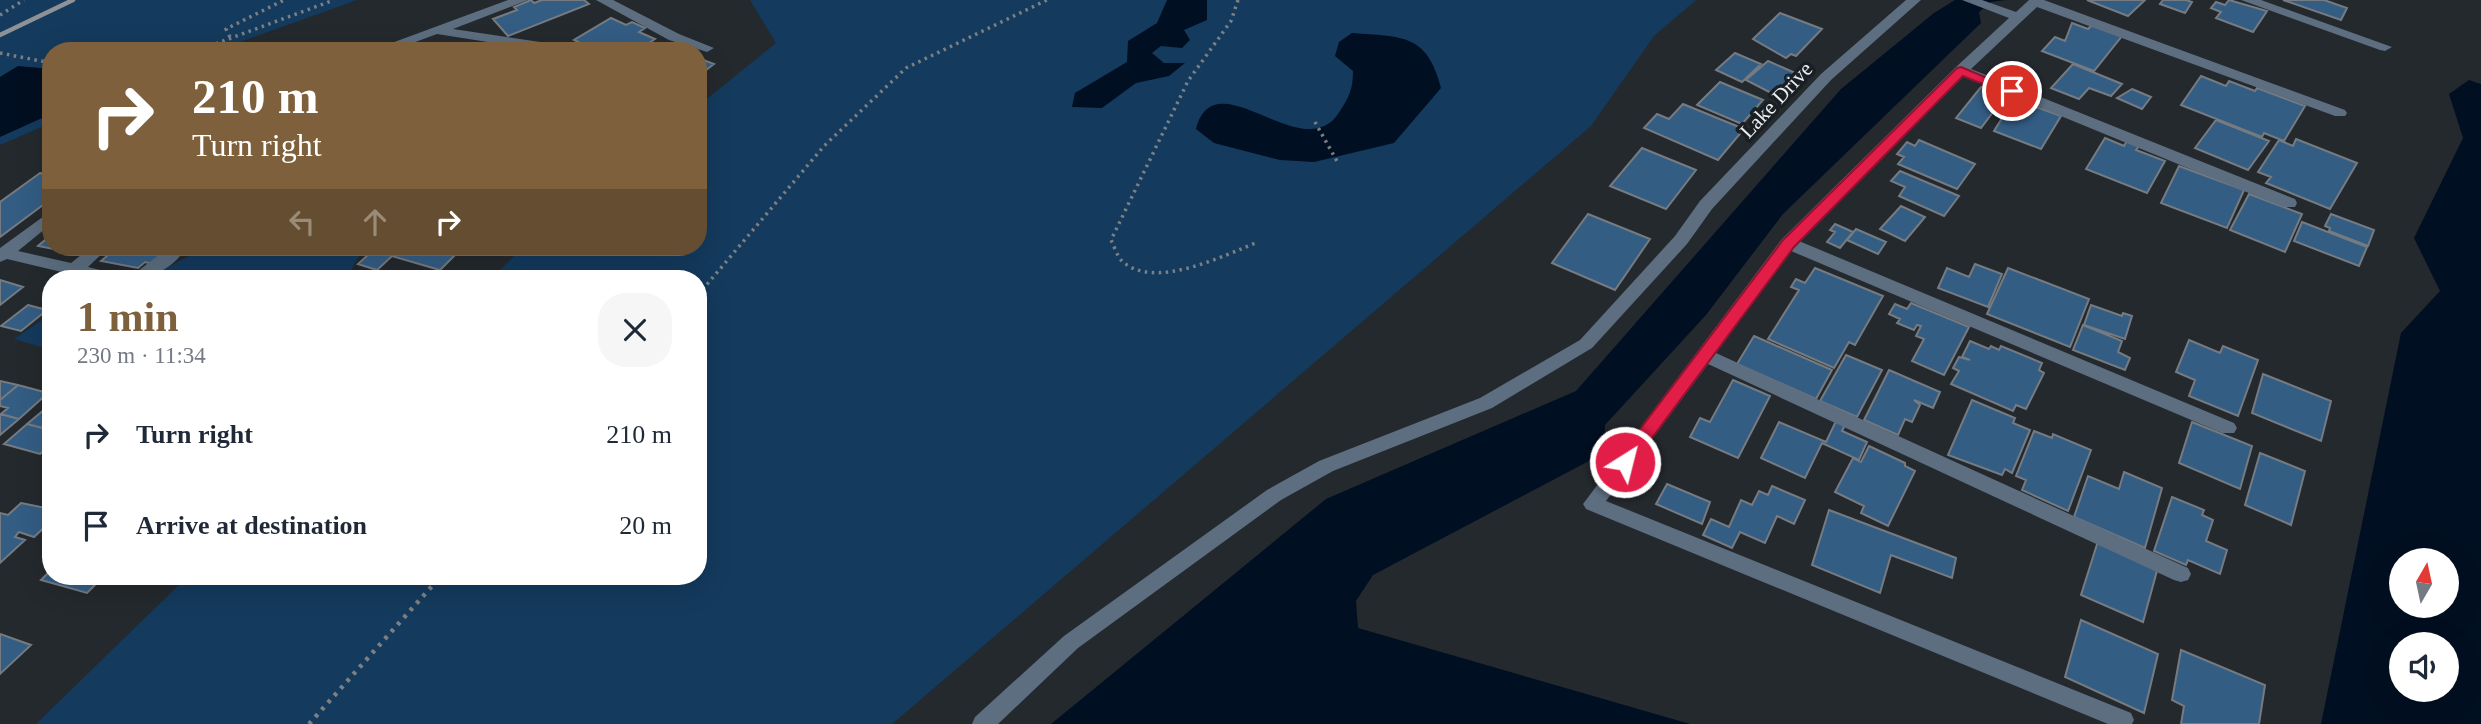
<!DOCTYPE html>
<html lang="en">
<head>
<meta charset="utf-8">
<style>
  :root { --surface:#fff; --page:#f6f6f7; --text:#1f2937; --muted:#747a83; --accent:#7e613c }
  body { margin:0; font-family:"Times New Roman",serif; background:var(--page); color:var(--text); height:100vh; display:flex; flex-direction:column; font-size:26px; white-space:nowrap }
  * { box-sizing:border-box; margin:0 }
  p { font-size:23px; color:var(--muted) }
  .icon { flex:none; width:38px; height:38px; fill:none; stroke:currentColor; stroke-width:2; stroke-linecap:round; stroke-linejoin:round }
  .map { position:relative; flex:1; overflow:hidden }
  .panel { position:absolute; left:42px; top:270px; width:665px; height:315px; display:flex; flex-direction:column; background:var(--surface); border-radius:28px; box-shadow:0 7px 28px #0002 }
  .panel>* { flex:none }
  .guide { position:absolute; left:42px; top:42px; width:665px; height:214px; border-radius:28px; box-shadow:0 7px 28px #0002; background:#7e613c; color:#fff; overflow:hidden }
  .needle { width:46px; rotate:9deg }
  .buttons { position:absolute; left:2389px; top:548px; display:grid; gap:14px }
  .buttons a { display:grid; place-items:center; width:70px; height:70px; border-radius:50%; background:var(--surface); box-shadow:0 7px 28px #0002; font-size:35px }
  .pin { position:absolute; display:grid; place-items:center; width:60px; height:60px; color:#fff; margin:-30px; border:4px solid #fff; border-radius:50%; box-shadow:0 2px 7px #0007 }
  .me { position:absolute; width:77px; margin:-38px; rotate:36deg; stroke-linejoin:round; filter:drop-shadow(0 0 5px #0008) }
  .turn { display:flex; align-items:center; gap:24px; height:147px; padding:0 35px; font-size:32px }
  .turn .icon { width:91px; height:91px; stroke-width:2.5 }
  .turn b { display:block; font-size:49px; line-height:60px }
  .lanes { display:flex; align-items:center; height:66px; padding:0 35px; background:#0003; justify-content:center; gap:35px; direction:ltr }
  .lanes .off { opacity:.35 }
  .round { display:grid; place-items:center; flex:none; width:74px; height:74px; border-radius:28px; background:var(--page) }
  .head { display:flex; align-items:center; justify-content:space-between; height:119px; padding:0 35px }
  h1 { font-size:42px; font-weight:700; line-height:52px; color:var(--accent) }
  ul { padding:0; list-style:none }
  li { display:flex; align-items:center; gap:21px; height:91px; padding:0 35px }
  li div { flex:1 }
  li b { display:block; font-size:26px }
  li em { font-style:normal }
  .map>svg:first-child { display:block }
  .green { fill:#143a5d }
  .water { fill:#000f21; fill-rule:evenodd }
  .building { fill:#345d84; stroke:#757b81; stroke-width:2 }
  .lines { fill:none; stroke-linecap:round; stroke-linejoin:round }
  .path-far1 { stroke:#7c8084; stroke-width:3.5; stroke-dasharray:2.5 4.5; stroke-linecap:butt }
  .path { stroke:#7c8084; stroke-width:4.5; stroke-dasharray:3.5 6; stroke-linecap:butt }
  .street { fill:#5c6e80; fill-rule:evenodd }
  .rail { stroke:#8e9297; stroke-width:4.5 }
  .route { fill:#e11d48; stroke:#92132f; stroke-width:2 }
  .labels { text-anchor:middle; stroke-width:7; stroke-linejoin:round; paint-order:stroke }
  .street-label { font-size:21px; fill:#ebeef2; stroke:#1a1f24 }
</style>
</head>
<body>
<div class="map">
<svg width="2481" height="724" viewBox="0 0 2481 724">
  <rect width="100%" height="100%" fill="#24292e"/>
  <!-- green -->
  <path class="green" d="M0,0H357L215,51H51V123L0,145Z
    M750,0H1696L1654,36L1591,126L892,724H36L188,576H698V278H491L524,247H698V106L776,43Z
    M200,247H364L347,278H147L191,255Z
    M51,314V350L14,339Z"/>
  <!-- water -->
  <path class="water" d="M1167,0H1207V20L1184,30L1190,40L1182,48L1161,46L1152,53L1164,63H1185L1169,76L1136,83L1102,108L1072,107L1075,93L1127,62L1128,41L1157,23Z
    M1955,0H2006L1991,2L1979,12L1981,23L1783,214L1706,315L1605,425L1604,453L1373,575L1356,601L1358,628L1690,724H1051L1326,499L1576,391L1841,89L1934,13Z
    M1352,33C1402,37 1427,33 1441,88L1394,143L1314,162L1280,160L1214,143L1196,129C1215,56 1305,171 1340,111C1349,97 1353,89 1353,71L1335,56L1339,42Z
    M18,66L51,69V114L0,137V77Z
    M2469,80L2481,84V724H2321L2401,333L2440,291L2414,238L2463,138L2449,94ZM2446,560V606H2401V560ZM2446,644V690H2401V644Z"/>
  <!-- building -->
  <path class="building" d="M531,0L534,3L542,0H584L589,4L508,36L493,19L517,10L514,7Z
    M2087,0H2145L2128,16Z
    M2163,0H2186L2192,2L2185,13L2160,4Z
    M2229,0L2267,11L2253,32L2216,18L2221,12L2211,8L2216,2L2225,5Z
    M2283,0H2324L2347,8L2341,20Z
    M1780,13L1822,29L1796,56L1791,54L1786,58L1753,39Z
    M611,18L626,25L632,22L645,28L639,32L655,39L637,51H596L574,40Z
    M2072,23L2088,29L2092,25L2122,36L2094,71L2042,51L2055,37L2065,41Z
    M1735,53L1761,64L1742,82L1716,70Z
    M698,58L714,64L698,76Z
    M1768,61L1800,75L1777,96L1746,80Z
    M2073,64L2122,84L2111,96L2089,88L2079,99L2051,88Z
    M2201,76L2226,86L2229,81L2255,91L2257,88L2305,106L2284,141L2264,133L2262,137L2181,105Z
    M1720,82L1763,100L1742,124L1697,105Z
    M1981,87L2005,96L1981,128L1956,118Z
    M2132,89L2151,97L2142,109L2117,98Z
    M2014,99L2061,116L2041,149L1994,131Z
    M1683,104L1744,129L1718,160L1644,128L1657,114L1669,119Z
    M2216,120L2269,141L2248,170L2195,148Z
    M2105,138L2124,146L2128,139L2141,144L2136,150L2165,161L2147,193L2086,169Z
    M2296,139L2357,163L2330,209L2266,183L2271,177L2258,172L2279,140L2293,146Z
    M1919,140L1975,164L1957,189L1898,164L1904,157L1897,154L1907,142L1915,146Z
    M1642,148L1696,170L1666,209L1610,186Z
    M2179,166L2244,190L2227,228L2161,203Z
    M1900,171L1959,196L1944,216L1899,196L1905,187L1891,181Z
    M40,173L51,176V199L0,237V202Z
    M2249,194L2302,214L2285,252L2230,230Z
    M1901,206L1925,217L1905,241L1880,229Z
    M1588,214L1650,239L1615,290L1552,263Z
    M2331,214L2374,230L2368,246L2329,231L2330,228L2325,226Z
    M2302,222L2367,247L2359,266L2294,241Z
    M1835,224L1853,232L1840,248L1827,242L1835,232L1830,230Z
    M1856,229L1886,242L1878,254L1847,240Z
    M51,235V247H81L74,253L38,246Z
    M118,247H171L152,264L145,262L138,268L101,261Z
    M370,247H463L440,270L392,256L377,270L358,264L369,254L364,253Z
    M1975,264L2002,274L1988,307L1938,288L1947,268L1969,277Z
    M1815,268L1883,296L1855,345L1849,342L1834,368L1768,339L1799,290L1791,287L1796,279L1805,283Z
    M2008,268L2089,299L2070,347L1987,314Z
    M0,280L23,287L0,305Z
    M1911,303L1969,327L1944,375L1912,361L1924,339L1916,336L1921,326L1917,325L1914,330L1897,323L1900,319L1889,314L1895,304L1907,309Z
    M28,305L47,310L21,331L1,326Z
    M2091,305L2122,316L2123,313L2132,316L2125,339L2084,325Z
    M2083,325L2122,341L2118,352L2130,358L2125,370L2073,350Z
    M1754,336L1832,370L1816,399L1737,364Z
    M2189,340L2220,353L2223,346L2258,360L2238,416L2189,396L2195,380L2176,372Z
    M1970,341L1989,349L1991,346L1999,350L2001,346L2042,363L2039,370L2044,373L2026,409L2016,405L2013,411L1951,384L1959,371L1953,368L1959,357L1970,360L1962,357Z
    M1846,355L1882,370L1857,417L1820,401Z
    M1889,370L1940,392L1933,408L1914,400L1920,405L1912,422L1905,419L1898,435L1864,420Z
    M2263,374L2331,401L2321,441L2252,413Z
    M1733,380L1770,396L1738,458L1690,437L1700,418L1710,422Z
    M0,381L18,385L0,400Z
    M18,385L48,393L19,419L1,414L8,408L0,406V400Z
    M1972,400L2015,418L2013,423L2030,430L2012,473L2005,469L2002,475L1948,455Z
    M51,404L50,430L27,424Z
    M0,414L19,419L0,435Z
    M1836,421L1845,425L1842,431L1867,442L1859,460L1822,443L1805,478L1761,458L1779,422L1826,442Z
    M2192,422L2252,446L2240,489L2179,463Z
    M27,424L51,430V445L40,454L4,444Z
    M2034,431L2052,438L2053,434L2091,450L2068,511L2022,490L2026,480L2016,476Z
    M1869,446L1905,463V466L1915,471L1888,526L1861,513L1864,506L1835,492L1853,458L1861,462Z
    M2260,453L2305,471L2291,525L2245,505Z
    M2124,472L2162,488L2145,548L2074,517L2088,476L2119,489Z
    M1667,484L1710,502L1702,524L1656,504Z
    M1772,486L1805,500L1794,524L1777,516L1765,543L1740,532L1732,548L1703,535L1711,519L1729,527L1741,500L1752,505L1759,491L1768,495Z
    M2172,497L2204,510L2202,515L2213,520L2206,541L2227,550L2220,574L2188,560L2186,565L2154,551Z
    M21,503L51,509V521L34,537L19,532L15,537L25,540L0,563V513L8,515Z
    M1829,510L1956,558L1952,578L1891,555L1880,593L1812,565Z
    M2098,541L2158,567L2143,622L2081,595Z
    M51,570V576H104L87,593L41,580Z
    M2081,620L2158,654L2144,713L2065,677Z
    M0,634L31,645L0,674Z
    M2181,650L2265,685L2259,724H2181L2184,706L2172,700Z"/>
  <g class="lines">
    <!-- path-far1 -->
    <path class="path-far1" d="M1238,0L1231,21L1188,81L1111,240C1114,246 1117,255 1121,260C1152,292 1225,255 1258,242
      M0,15L24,0
      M230,37L226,29L284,0
      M196,51L334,0
      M0,53L51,63
      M1315,122L1338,163
      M698,295L824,146L906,68L1047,0"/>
    <!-- path -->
    <path class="path" d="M309,724L441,576"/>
    <!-- street -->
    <path class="street" d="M508,0H528L453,29L574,47L581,51H545L437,34L391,51H370Z
      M596,0H613L679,34L714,48L707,52L669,40Z
      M1906,0H1921L1831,80L1712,209L1687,244L1592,348L1492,408L1333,471L1281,500L1078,648L998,724H972L975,717L1064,636L1267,490L1319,461L1480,398L1580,340L1675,236L1700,201L1821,74Z
      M1962,0H1982L2016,12L2029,0H2044L2345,110L2347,113L2345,116H2335L2037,7L1971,69L2295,199L2297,203L2295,207H2283L1963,76L1799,241L2234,423L2237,428L2234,433H2222L1791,251L1716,353L2188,568L2191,574L2188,580L2181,582L2174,580L1708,364L1606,501L2131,713L2134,720L2132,724H2108L1586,509L1583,504L1782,239L1956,67L2009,18Z
      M2241,0H2261L2392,47L2385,51L2380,50Z
      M51,211V224L18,251L71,263L91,247H109L88,267L116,274L118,278H87L7,259L0,262V248Z
      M169,247H187C172,269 154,278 129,278Z"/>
    <!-- rail -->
    <path class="rail" d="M0,35L73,0"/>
  </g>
  <!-- route -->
  <path class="route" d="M1961,67L2018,91L2012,95L2007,94L1963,76L1794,247L1631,466H1619L1617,462L1619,457L1783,240L1957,68Z"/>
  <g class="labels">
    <!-- street labels -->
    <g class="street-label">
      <text transform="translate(1776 100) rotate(-47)" y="7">Lake Drive</text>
    </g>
  </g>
</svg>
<div class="buttons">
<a><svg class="needle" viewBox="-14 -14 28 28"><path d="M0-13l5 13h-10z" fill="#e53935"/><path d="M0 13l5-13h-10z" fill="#747a83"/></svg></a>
<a><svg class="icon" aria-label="sound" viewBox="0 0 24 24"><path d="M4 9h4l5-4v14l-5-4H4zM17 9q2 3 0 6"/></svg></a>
</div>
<div class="pin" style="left:2012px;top:91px;background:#d93025"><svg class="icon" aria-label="arrive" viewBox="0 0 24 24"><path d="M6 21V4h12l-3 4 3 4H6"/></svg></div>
<svg class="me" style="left:1625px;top:462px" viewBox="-20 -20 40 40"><circle r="17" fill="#e11d48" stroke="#fff" stroke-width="3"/><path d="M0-11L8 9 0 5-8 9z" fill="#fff"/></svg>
<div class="guide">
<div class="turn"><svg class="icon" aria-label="right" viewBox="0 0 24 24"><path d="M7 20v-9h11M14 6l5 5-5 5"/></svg><div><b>210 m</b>Turn right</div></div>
<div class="lanes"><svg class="icon off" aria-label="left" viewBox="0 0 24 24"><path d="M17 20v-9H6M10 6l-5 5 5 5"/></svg><svg class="icon off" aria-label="ahead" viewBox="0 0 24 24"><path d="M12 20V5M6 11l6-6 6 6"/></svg><svg class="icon" aria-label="right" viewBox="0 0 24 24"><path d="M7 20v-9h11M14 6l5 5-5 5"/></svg></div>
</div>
<section class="panel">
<div class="head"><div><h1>1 min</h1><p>230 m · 11:34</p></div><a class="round"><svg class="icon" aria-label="close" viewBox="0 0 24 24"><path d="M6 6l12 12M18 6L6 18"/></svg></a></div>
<ul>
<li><svg class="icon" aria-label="right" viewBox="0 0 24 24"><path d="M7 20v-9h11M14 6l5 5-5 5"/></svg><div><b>Turn right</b></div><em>210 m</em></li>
<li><svg class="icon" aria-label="arrive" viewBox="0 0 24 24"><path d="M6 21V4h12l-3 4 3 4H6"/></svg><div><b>Arrive at destination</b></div><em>20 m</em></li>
</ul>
</section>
</div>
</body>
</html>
